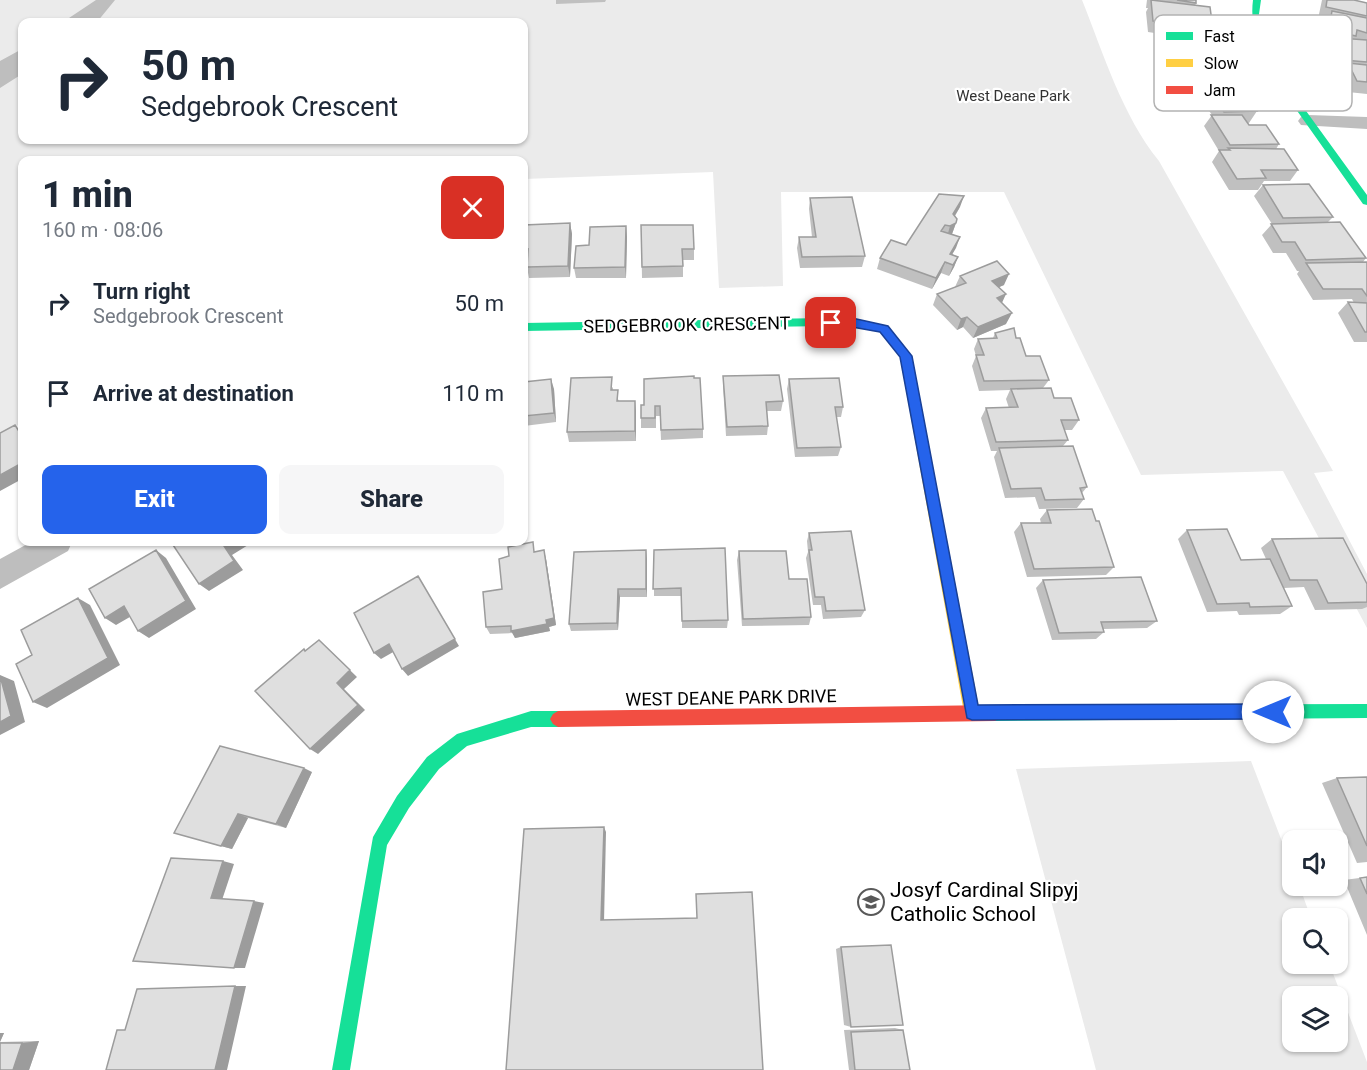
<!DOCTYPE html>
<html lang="en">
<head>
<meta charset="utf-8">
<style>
  :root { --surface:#fff; --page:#f6f6f7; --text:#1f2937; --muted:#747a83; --accent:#2563eb }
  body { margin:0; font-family:Roboto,sans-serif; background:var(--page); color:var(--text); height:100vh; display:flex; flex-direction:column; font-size:22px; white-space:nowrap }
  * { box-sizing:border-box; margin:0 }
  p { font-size:20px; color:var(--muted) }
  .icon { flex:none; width:33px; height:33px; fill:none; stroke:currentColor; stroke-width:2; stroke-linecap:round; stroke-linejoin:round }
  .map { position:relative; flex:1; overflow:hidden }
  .side { position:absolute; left:18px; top:156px; width:510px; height:390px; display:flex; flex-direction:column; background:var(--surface); border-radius:12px; box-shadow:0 2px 4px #0004 }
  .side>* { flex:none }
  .banner { position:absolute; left:18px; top:18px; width:510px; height:126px; border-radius:12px; box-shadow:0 2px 4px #0004; background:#fff; color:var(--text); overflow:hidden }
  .buttons { position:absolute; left:1282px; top:830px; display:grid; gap:12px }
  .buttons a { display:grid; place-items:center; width:66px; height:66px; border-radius:12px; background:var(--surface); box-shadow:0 2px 4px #0004; font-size:30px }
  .pin { position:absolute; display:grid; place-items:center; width:51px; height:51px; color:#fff; margin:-26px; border-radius:12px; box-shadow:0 3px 9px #0006 }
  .me { position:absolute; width:66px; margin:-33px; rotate:270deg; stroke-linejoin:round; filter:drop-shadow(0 0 4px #0008) }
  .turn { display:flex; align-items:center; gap:21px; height:126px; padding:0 24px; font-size:27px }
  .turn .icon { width:78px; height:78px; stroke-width:2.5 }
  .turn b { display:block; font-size:42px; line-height:51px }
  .round { display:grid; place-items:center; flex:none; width:63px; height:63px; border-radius:12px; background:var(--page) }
  .overview { display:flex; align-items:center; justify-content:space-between; height:102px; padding:0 24px }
  h1 { font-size:36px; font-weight:800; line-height:45px }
  .button { display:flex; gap:12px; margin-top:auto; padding:12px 24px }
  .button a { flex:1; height:69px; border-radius:12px; background:var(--accent); color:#fff; font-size:24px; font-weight:800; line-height:69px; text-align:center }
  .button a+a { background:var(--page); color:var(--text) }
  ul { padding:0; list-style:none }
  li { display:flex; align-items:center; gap:18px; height:90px; padding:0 24px }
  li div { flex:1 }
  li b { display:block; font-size:22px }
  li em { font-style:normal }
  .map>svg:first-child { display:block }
  .green { fill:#ebebeb; fill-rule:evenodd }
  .water { fill:#bebebe }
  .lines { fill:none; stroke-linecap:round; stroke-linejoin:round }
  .street { fill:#bebebe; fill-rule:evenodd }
  .fast { fill:#16e098; fill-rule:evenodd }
  .slow { fill:#ffcf43; fill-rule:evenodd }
  .jam { fill:#f24e42; fill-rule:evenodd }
  .wall { fill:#c0c0c0 }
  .shaded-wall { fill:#9c9c9c }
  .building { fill:#dfdfdf; stroke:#9c9c9c; stroke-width:1.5 }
  .route { fill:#2563eb; stroke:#184099; stroke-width:1.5 }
  .labels { text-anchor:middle; stroke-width:4.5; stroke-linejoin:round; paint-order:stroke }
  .far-park-label { font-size:15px; fill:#323232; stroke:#fff }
  .street-label { font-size:18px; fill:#000; stroke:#fff }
  .near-poi-label { font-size:21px; fill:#000; stroke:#fff; text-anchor:start }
  .key { fill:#fff; stroke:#b2b2b2; stroke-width:1.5 }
  .key-label { font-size:16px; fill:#000 }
</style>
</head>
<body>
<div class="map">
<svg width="1367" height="1070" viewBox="0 0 1367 1070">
  <rect width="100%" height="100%" fill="#fff"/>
  <!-- green -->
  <path class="green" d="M0,0H1082C1104,55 1122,115 1159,161L1333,471L1314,473L1367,574V628L1283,471L1141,475L1004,192H781L783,286L719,288L713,172L524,179V160H22V423L0,434ZM22,22H524V140H22Z
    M1251,761L1293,870V885H1299L1311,918H1293V963H1329L1367,1062V1070H1096L1016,769ZM1293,996H1338V1041H1293Z"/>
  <!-- water -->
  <path class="water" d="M96,0H115L97,22H63Z
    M22,49V74L0,88V61Z"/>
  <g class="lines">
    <!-- street -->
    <path class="street" d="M1308,115L1367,117V129L1301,125L1298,121L1301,117Z
      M31,542H72L68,551L0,589V559Z"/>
    <!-- fast -->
    <path class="fast" d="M1253,0H1261L1259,14L1263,37L1272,64L1367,195V205L1363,204L1264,64C1257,42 1250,23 1253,0Z
      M827,318L833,322L827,326L524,331V323Z
      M1367,704V718L995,721L990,718L987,713L990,708L995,705Z
      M531,711H558L563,714L566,719L563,724L558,727H531L467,746L439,769L409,808L387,845L350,1070H332L373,837L397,796L427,757L457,734Z"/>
    <!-- slow -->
    <path class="slow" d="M827,318H852L888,326L912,356L980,713L977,718L972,721L967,718L964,713L900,357L880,332L852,326L823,325L821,322Z"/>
    <!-- jam -->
    <path class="jam" d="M995,705L1000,708L1003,713L1000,718L995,721L558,727L553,724L550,719L553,714L558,711Z"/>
  </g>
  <!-- wall -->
  <path class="wall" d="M556,0H606L605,2L556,4Z
    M1147,0H1196V3L1195,6L1212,22L1206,33L1211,42L1209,45L1212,53L1211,55L1227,80L1225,84L1248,99L1257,111L1249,123H1247L1249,125L1279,144L1276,149L1298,170L1290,181H1264L1258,190H1229L1212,162L1219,151L1204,126L1212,115L1199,96L1203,91L1185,90L1176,64L1177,63L1176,62L1166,38L1168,35L1148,32L1146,12L1148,8H1146Z
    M1322,0H1354L1367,3V94L1348,92L1339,75L1342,72L1335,71L1329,59L1333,53L1331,49L1335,44L1321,41L1324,22L1325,20L1318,19Z
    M1263,185L1333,217L1328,222L1366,258L1363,262H1367V342H1354L1338,313L1348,302L1354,303L1352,299L1313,300L1297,274L1299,271H1297L1286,253H1273L1262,235L1272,224L1254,196Z
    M810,198L865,256L862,267L800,268L797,248L799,237H812L809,209Z
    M960,207L955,216L956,223L952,234L960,237L952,254L958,257L954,267L949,276L941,273L932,289L877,269L880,258L906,245Z
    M570,223L572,234L570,277L529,278L527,267V260L524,261V225Z
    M641,225L694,249V260H683V277L642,278Z
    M626,226L627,237L626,278H576L574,268L589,245Z
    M960,276L1004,285L999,287L1006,324L973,338L963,327L957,330L933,305L937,294L955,287Z
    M995,333L1016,338L1026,356L1049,380L1043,388L1079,420L1072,430H1064L1068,440L1063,446L1087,487L1082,493L1084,499L1077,508L1039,509L1035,497L1005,498L994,457L997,451H991L981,418L986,408H1009L1006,399L1010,390L979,391L972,366L976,356L974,349L978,339L993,338Z
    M723,376L783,401L781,411H767L768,426L767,435L726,436L723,386Z
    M694,378L703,429V438L661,440L660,416H656V428H641V418L644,405Z
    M789,379L843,407L841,417H836L841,447L838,456L795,457L787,389Z
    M524,382L554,389L556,422L524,426Z
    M613,387V390L619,401L636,411V441L569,442L567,432Z
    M1047,510L1096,521L1114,567L1106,575L1027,577L1014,532L1021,523H1041L1040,519Z
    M1187,530L1241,560L1266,559L1261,548L1272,539L1367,584V607L1362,609L1315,610L1304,587L1284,588L1292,606L1280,614L1239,615L1237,611L1207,612L1178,539Z
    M809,533L865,610L861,617L823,619L821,605H813L806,558L808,552L807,541Z
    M646,550L647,597H620L618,630L571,631L569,624Z
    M654,550L728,620L727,628H682V596H654Z
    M739,551L789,579L811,617L809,625L742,626L737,560Z
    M536,552L546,559L556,625L549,627L550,631L515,638L513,633L490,634L486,627Z
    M1043,580L1157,621L1147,628L1103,629L1104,632L1096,639L1052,640L1036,588Z
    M312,772L286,828L248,818L232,849L174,833Z
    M1367,777V862L1357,863L1322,783L1337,778Z
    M1367,877V935L1344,880Z
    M841,947L851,1027L844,1025L836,949Z
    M895,1028L903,1030L910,1070H849L844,1030Z
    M0,1033H4L0,1042L39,1041L29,1070H0Z"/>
  <!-- shaded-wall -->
  <path class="shaded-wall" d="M964,196L960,207L949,225L953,214Z
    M570,223L572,234L570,277L568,266Z
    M956,223L952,234L947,237L950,226Z
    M626,226L627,237L626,278L625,267Z
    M960,237L956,248L946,265L950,254Z
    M958,257L954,267L949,276L953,265Z
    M945,262L941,273L932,289L936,278Z
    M1009,274L1004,285L988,292L992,281Z
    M1006,294L1001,305L997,298Z
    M1012,313L1006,324L973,338L978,327Z
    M967,317L963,327L957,330L961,319Z
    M551,379L554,389L556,422L554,413Z
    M635,401L636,411V441L635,431Z
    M22,463V479L0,491V475Z
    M231,542H253L232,555L243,570L209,591L199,584L224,546Z
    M156,550L166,558L196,609L149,638L138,631Z
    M544,550L546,559L556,625L549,627L550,631L515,638L511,631L546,620Z
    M646,550L647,559V597L646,589Z
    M418,576L459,646L408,676L402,669Z
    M618,589L620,597L618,630L617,623Z
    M78,598L90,605L120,665L47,708L33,702Z
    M124,606L135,614L116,625L105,618Z
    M319,640L357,677L344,689L365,710L318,754L310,749L337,683Z
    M389,644L395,651L381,659L374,653Z
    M0,675L14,681L25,722L0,735Z
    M304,768L312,772L286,828L276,824Z
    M238,814L248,818L232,849L221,846Z
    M604,827L606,832L604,922L601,920Z
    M223,861L234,864L222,900L211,898Z
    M254,901L264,903L245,968H234Z
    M235,986H246L227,1070H215Z
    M0,1033H4L0,1042Z
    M39,1041L29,1070H13L22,1043Z"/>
  <!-- building -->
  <path class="building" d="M1151,0L1210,7L1212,22L1178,18L1179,24L1153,21Z
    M1177,0H1196V3Z
    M1327,0H1354L1367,3V16L1326,7Z
    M1332,11L1367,18V33L1357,30L1356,36L1329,30Z
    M1339,38L1367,40V62L1343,60L1337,47L1344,48Z
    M1348,63L1367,65V82L1357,81Z
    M1239,84L1249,96L1248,99L1257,111L1224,112L1206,85Z
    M1211,115H1242L1249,125H1266L1279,144L1230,145Z
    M1228,148L1284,149L1298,170H1261L1266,178L1237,179L1219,150H1230Z
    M1309,184L1333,217L1283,218L1263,185Z
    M939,194L964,196L953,214L957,219L956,223L950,226L945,225L941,231L960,237L950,254L958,257L953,265L945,262L936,278L880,258L891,240L906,245Z
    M852,197L865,256L802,257L799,237H816L810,198Z
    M1340,222L1366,258L1306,260L1295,242H1282L1271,224Z
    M570,223L568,266L527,267L528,249L524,250V225Z
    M641,225H693L694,249H682L683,266L642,267Z
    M626,226L625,267L574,268L576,246L589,245L590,227Z
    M997,261L1009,274L992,281L1006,294L997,298L1012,313L978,327L967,317L961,319L937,294L966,283L960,276Z
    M1367,262V296L1362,289H1323L1306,263Z
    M1348,302L1367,303V332H1365Z
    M1014,328L1016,338H1020L1026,356H1040L1049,380L984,381L976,355H984L978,339L997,338L995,333Z
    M779,375L783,401L766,402L768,426L727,427L723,376Z
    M694,376V378H700L703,429L661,430L660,406H655V418H641V405H644V379Z
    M612,377L611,390H618L617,401H635V431L567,432L571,378Z
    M839,378L843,407H835L841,447L797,448L789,379Z
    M551,379L554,413L524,416V382Z
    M1051,388L1054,398H1071L1079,420H1061L1068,440L996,442L986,408L1018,407L1011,389Z
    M15,425L22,436V463L0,475V433Z
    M1073,446L1087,487L1080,488L1084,499L1045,500L1041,488L1011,489L999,448Z
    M1092,509L1096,521H1099L1114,567L1034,569L1021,523H1051L1047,510Z
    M1227,529L1241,560L1270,559L1292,606L1250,607L1249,603L1217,604L1187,530Z
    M851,531L865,610L826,611L824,597H815L809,550H812L809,533Z
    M1343,538L1367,584V602L1328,603L1317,580H1290L1272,539Z
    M171,542H231L224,546L234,561L199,584Z
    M533,542L534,552L544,550L554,618L546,620L547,624L511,631V626L486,627L483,592L502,589L499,559L509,556L508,547Z
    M725,548L728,620L682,621L681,588L653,589L654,550Z
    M156,550L186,601L138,631L124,606L105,618L89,589Z
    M646,550V589H618L617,623L569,624L574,552Z
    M739,551H786L789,579H807L811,617L743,619Z
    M418,576L455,639L402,669L389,644L374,653L354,613Z
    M1141,577L1157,621L1101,622L1104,632L1059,633L1043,580Z
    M78,598L108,658L33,702L16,664L32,655L21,630Z
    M319,640L350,670L337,683L358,705L310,749L255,691L304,649L305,651Z
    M0,676L11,716L0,722Z
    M220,746L304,768L276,824L238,814L221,846L174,833Z
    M1367,777V846L1337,778Z
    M604,827L601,920L697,918L696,894L752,892L763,1070H506L524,829Z
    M171,858L223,861L211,898L254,901L234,968L133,961Z
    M1367,877V894L1360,878Z
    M891,945L903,1025L851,1027L841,947Z
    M235,986L215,1070H106L117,1030H125L137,989Z
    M903,1030L910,1070H855L851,1032Z
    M0,1043H22L13,1070H0Z"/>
  <!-- route -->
  <path class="route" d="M831,318H852L888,326L912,356L978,705L1273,704L1278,706L1280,712L1278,717L1273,719L972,720L967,718L900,357L880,332L852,327L827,326L825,323Z"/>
  <!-- icons -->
  <defs>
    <symbol id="school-ring" viewBox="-11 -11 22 22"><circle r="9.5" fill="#fff" stroke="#595959" stroke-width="1.5"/><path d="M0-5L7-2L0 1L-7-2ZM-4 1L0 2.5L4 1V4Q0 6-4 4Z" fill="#595959"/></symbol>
  </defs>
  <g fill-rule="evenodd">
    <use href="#school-ring" x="856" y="887" width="30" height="30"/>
  </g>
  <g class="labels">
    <!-- far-park labels -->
    <g class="far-park-label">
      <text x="1013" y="101">West Deane Park</text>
    </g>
    <!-- street labels -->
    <g class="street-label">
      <text transform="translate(687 325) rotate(-1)" y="6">SEDGEBROOK CRESCENT</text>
      <text transform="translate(731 698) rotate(-1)" y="6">WEST DEANE PARK DRIVE</text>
    </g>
    <!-- near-poi labels -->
    <g class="near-poi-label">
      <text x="890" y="897">Josyf Cardinal Slipyj<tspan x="890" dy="24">Catholic School</tspan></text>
    </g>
  </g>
  <!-- legend -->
  <rect x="1154" y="15" width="198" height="96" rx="9" class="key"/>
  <rect x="1166" y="32" width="27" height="8" fill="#16e098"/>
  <rect x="1166" y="59" width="27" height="8" fill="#ffcf43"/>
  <rect x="1166" y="86" width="27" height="8" fill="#f24e42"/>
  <g class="key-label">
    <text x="1204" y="42">Fast</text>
    <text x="1204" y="69">Slow</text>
    <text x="1204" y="96">Jam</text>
  </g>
</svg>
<div class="buttons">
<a><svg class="icon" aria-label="sound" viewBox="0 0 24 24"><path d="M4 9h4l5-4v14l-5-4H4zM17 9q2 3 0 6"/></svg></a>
<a><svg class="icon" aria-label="search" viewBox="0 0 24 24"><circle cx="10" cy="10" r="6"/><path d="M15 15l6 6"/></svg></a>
<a><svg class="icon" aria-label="layers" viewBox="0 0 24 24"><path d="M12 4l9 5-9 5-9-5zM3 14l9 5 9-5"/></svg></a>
</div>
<div class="pin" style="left:831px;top:323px;background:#d93025"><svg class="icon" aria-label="arrive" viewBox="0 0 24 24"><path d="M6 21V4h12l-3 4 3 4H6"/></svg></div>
<svg class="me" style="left:1273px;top:712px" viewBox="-20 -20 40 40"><circle r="19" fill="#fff"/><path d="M0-13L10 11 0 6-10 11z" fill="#2563eb"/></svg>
<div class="banner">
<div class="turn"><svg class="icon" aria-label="right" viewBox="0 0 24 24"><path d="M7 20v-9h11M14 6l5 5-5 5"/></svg><div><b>50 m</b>Sedgebrook Crescent</div></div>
</div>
<section class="side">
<div class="overview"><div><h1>1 min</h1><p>160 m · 08:06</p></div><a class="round" style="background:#d93025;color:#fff"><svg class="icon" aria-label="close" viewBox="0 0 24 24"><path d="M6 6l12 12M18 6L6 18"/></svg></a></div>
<ul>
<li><svg class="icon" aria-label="right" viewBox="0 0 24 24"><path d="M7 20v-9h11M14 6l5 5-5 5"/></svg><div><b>Turn right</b><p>Sedgebrook Crescent</p></div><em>50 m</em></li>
<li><svg class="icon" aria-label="arrive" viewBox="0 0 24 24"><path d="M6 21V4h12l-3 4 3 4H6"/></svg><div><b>Arrive at destination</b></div><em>110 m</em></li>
</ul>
<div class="button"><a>Exit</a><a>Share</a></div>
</section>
</div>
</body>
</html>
